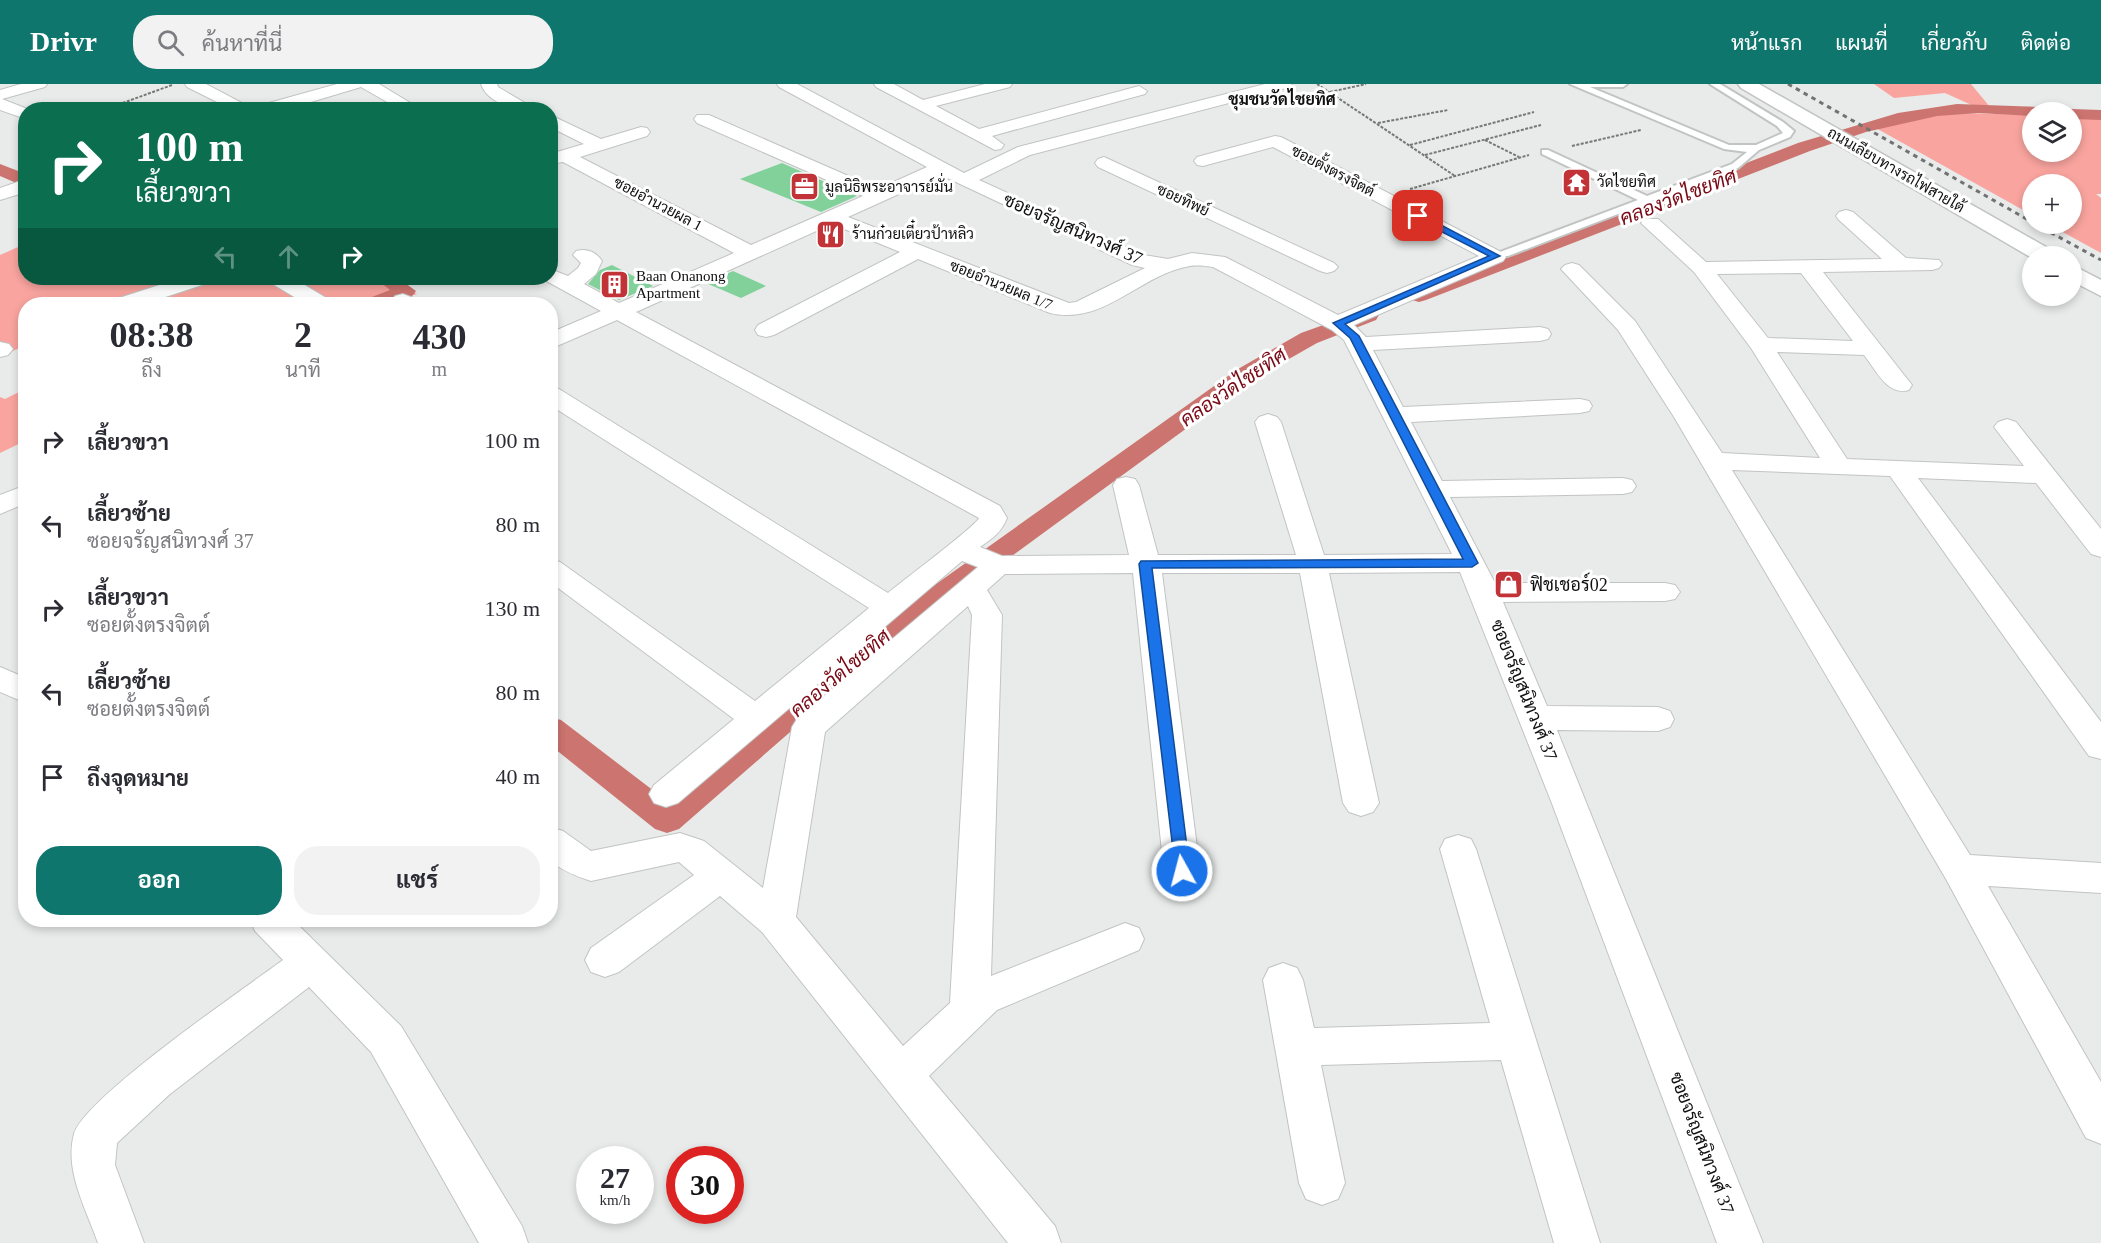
<!DOCTYPE html>
<html lang="th">
<head>
<meta charset="utf-8">
<style>
  :root { --surface:#fff; --page:#f2f2f3; --text:#2b2b33; --muted:#7c7c81; --accent:#0f766e }
  body { margin:0; font-family:"Times New Roman",Sarabun,serif; background:var(--page); color:var(--text); height:100vh; display:flex; flex-direction:column; font-size:22px; white-space:nowrap }
  * { box-sizing:border-box; margin:0 }
  p { font-size:20px; color:var(--muted) }
  .icon { flex:none; width:33px; height:33px; fill:none; stroke:currentColor; stroke-width:2; stroke-linecap:round; stroke-linejoin:round }
  .map { position:relative; flex:1; overflow:hidden }
  .details { position:absolute; left:18px; top:213px; width:540px; height:630px; display:flex; flex-direction:column; background:var(--surface); border-radius:24px; box-shadow:0 3px 9px #0003 }
  .details>* { flex:none }
  .hud { position:absolute; left:18px; top:18px; width:540px; height:183px; border-radius:24px; box-shadow:0 3px 9px #0003; background:#0b6e4f; color:#fff; overflow:hidden }
  .controls { position:absolute; left:2022px; top:18px; display:grid; gap:12px }
  .controls a { display:grid; place-items:center; width:60px; height:60px; border-radius:50%; background:var(--surface); box-shadow:0 3px 9px #0003; font-size:30px }
  .speed { position:absolute; left:576px; top:1062px; display:flex; gap:12px; font-size:30px; font-weight:700; text-align:center }
  .speed>* { display:grid; place-content:center; width:78px; height:78px; border-radius:50%; background:var(--surface); box-shadow:0 3px 9px #0003; line-height:1 }
  .speed small { font-size:15px; font-weight:400 }
  .speed .limit { border:9px solid #d22; background:#fff; color:#111 }
  .pin { position:absolute; display:grid; place-items:center; width:51px; height:51px; color:#fff; margin:-26px; border-radius:12px; box-shadow:0 3px 9px #0006 }
  .me { position:absolute; width:66px; margin:-33px; rotate:353deg; stroke-linejoin:round; filter:drop-shadow(0 0 4px #0008) }
  .turn { display:flex; align-items:center; gap:21px; height:126px; padding:0 18px; font-size:27px }
  .turn .icon { width:78px; height:78px; stroke-width:2.5 }
  .turn b { display:block; font-size:42px; line-height:51px }
  .lanes { display:flex; align-items:center; height:57px; padding:0 18px; background:#0003; justify-content:center; gap:30px; direction:ltr }
  .lanes .off { opacity:.35 }
  .eta { display:flex; justify-content:space-evenly; align-items:center; height:102px; text-align:center }
  .eta b { font-size:36px; font-weight:700; line-height:42px }
  .button { display:flex; gap:12px; margin-top:auto; padding:12px 18px }
  .button a { flex:1; height:69px; border-radius:24px; background:var(--accent); color:#fff; font-size:24px; font-weight:700; line-height:69px; text-align:center }
  .button a+a { background:var(--page); color:var(--text) }
  ul { padding:0; list-style:none }
  li { display:flex; align-items:center; gap:18px; height:84px; padding:0 18px }
  li div { flex:1 }
  li b { display:block; font-size:22px }
  li em { font-style:normal }
  header { display:flex; align-items:center; gap:36px; box-sizing:border-box; height:84px; padding:0 30px; background:var(--accent); color:#fff }
  header strong { font-size:28px }
  nav { display:flex; gap:33px; margin-inline-start:auto; font-size:21px }
  .search { width:420px; height:54px; background:var(--page); display:flex; align-items:center; gap:15px; box-sizing:border-box; padding:0 21px; border-radius:24px; color:var(--muted); font-size:22px }
  .map>svg:first-child { display:block }
  .green { fill:#f9a49f }
  .lines { fill:none; stroke-linecap:round; stroke-linejoin:round }
  .canal { fill:#cc746f; fill-rule:evenodd }
  .building { fill:#82d19a }
  .lane-casing { stroke:#c1c4c2; stroke-width:4 }
  .street-casing { stroke:#c1c4c2; stroke-width:2 }
  .secondary-casing { stroke:#c1c4c2; stroke-width:3 }
  .path { stroke:#777977; stroke-width:2; stroke-dasharray:3 1.5; stroke-linecap:butt }
  .lane { fill:#fff; fill-rule:evenodd }
  .street { fill:#fff; fill-rule:evenodd }
  .secondary { fill:#fff; fill-rule:evenodd }
  .rail { stroke:#717372; stroke-width:3; stroke-dasharray:4.5 4.5; stroke-linecap:butt }
  .route { fill:#1a73e8; stroke:#114b97; stroke-width:1.5 }
  .labels { text-anchor:middle; stroke-width:6; stroke-linejoin:round; paint-order:stroke }
  .far-street-label { font-size:15px; fill:#0f100f; stroke:#fff }
  .far-poi-label { font-size:15px; fill:#0f100f; stroke:#fff; text-anchor:start }
  .far-neighbourhood-label { font-size:16px; font-weight:bold; fill:#0f100f; stroke:#fff }
  .street-label { font-size:18px; fill:#0f100f; stroke:#fff }
  .poi-label { font-size:18px; fill:#0f100f; stroke:#fff; text-anchor:start }
  .water-label { font-size:20px; font-style:italic; fill:#790a16; stroke:#fff }
</style>
</head>
<body>
<header>
<strong>Drivr</strong>
<div class="search"><svg class="icon" aria-label="search" viewBox="0 0 24 24"><circle cx="10" cy="10" r="6"/><path d="M15 15l6 6"/></svg>ค้นหาที่นี่</div>
<nav><a>หน้าแรก</a><a>แผนที่</a><a>เกี่ยวกับ</a><a>ติดต่อ</a></nav>
</header>
<div class="map">
<svg width="2101" height="1159" viewBox="0 0 2101 1159">
  <rect width="100%" height="100%" fill="#e8ebe9"/>
  <!-- green -->
  <path class="green" d="M1874,0H1971L1990,23H1976L1945,9L1894,14Z
    M1962,29L2032,31V68H2072V33L2101,34V110H2096L2101,114V169L2048,140H2072V100H2032V131L1874,43L1934,31Z
    M25,160L26,194H383L417,210L385,220H26L25,262L0,272V171Z
    M25,305V357L0,369V313L5,315Z"/>
  <g class="lines">
    <!-- canal -->
    <path class="canal" d="M1957,20L2040,23L2048,28H2032V32L1978,29L1937,32L1866,48L1810,67L1426,216L1419,218L1412,216L1409,212L1412,208L1798,59L1898,29Z
      M2072,25L2101,26V36L2072,35V28H2065Z
      M0,80L26,90V98H14L0,92Z
      M375,194H398L416,207C406,223 378,220 361,220L364,216L390,206Z
      M1368,225L1376,226L1379,231L1376,236L1317,259L1254,295L890,561L679,745L667,749L655,745L550,661V633L561,636L667,717L870,547L1238,285L1301,249Z"/>
  </g>
  <!-- building -->
  <path class="building" d="M782,79L857,112L821,128L740,95Z
    M612,181L653,202L619,216L588,200L600,186Z
    M733,187L766,202L741,214L706,199Z"/>
  <g class="lines">
    <defs>
      <path id="lane" d="M1570,0H1627L1623,3H1590L1729,61H1756L1783,49L1777,42L1710,0H1720L1783,38L1794,47L1790,53L1759,66L1738,84L1508,172H1500V168L1638,116L1542,70V66H1548L1647,112L1732,80L1747,68L1724,65Z"/>
      <path id="street" d="M21,0H47L45,3L2,15L30,26H26V35L0,26V6Z
        M185,0H206L255,26H233L187,3Z
        M337,0H379L422,26H401L361,3L284,26H256L258,22Z
        M481,0H497L498,3L537,26C518,26 488,21 481,0Z
        M777,0H797L964,89L1018,63L1265,0H1292L1290,3L1030,71L979,96L1144,171L1168,175L1192,169L1225,173L1338,231L1479,172L1273,63L1203,82L1197,81L1194,77L1197,73L1275,52L1281,53L1503,169L1506,173L1503,177L1354,241L1366,253L1540,243L1548,245L1551,250L1548,255L1540,257L1373,266L1403,323L1580,315L1589,317L1592,322L1589,327L1580,329L1411,338L1442,397L1623,394L1632,396L1636,402L1632,408L1623,410L1450,413L1495,499H1665L1675,501L1680,508L1675,515L1665,517L1503,518L1547,622L1658,623L1670,627L1674,635L1670,643L1658,647L1557,646L1763,1159H1717L1551,717L1460,488L1329,489L1379,719L1373,728L1361,732L1349,728L1343,719L1300,489H1162L1200,787L1195,797L1182,802L1169,797L1164,787L1133,489L1005,490L987,506L1002,531L991,892L1125,839L1139,844L1144,855L1139,866L997,926L929,992L1055,1142L1061,1159H1008L762,848L720,812L619,888L605,893L591,888L585,876L591,864L694,791L679,778L591,797C575,792 564,787 550,777V743L563,747L591,767L680,749L704,757L763,804L792,643L797,635L978,483L962,477L678,719L666,723L654,719L649,710L654,701L734,635L550,498V475L560,478L755,617L869,524L550,321V303L559,305L888,509C901,498 976,442 979,434L617,236L550,265V249L601,227L541,194H550V185L568,192L578,184L581,179L573,171L576,167C587,164 596,168 602,177L596,190L584,200L619,219L734,169L563,78L550,80V70L584,60L550,43V31L601,55L641,43L647,44L650,48L647,52L580,73L751,161L863,112L697,39L694,35L697,31H709L878,105L927,83L779,3ZM941,91L1132,181L1145,184L1076,218L1069,219L848,133ZM832,140L900,168L758,241L755,246L758,251L766,253L774,251L918,175L1050,229C1104,242 1140,190 1190,182C1197,181 1206,182 1213,183L1332,246L1344,256L1452,470L1324,471L1281,338L1277,333L1268,330L1259,333L1255,338L1296,471H1158L1139,401L1135,395L1126,393L1117,395L1113,401L1129,471L1002,472L980,463C993,454 1001,449 1007,434L1000,422L636,228ZM968,522L972,531L950,919L903,962L796,833L825,648Z
        M874,0H894L923,16L985,0H1012L1010,3L936,22L979,45L1139,2L1147,7L1145,10L992,52L1004,61L1001,65L995,66L876,3Z
        M1104,73L1334,179L1338,183L1334,187L1327,189L1320,187L1098,83L1095,79L1098,75Z
        M26,95V108L0,116V104Z
        M1846,126L1853,128L1906,174L1939,176L1942,180L1939,184L1932,186L1823,188L1912,301L1909,306C1887,312 1876,286 1864,271L1777,268L1847,375L2024,382L1994,343L1998,338L2007,335L2016,338L2101,445V473L2091,470L2036,399L1918,394L2101,638V675L2089,672L1890,392L1732,386L1970,771L2101,779V809L1988,802L2101,998V1060L2086,1054L1946,795L1674,333L1618,246L1561,185L1565,181L1572,179L1579,181L1635,237L1722,369L1820,374L1751,264L1694,188L1641,139L1644,135H1658L1706,178L1882,175L1839,136L1836,132L1839,128ZM1801,189L1853,257L1768,254L1717,190Z
        M181,194H211L208,199L144,220H113L116,215Z
        M268,194H293L328,215L331,220H306L271,199Z
        M403,210L416,215L419,220H394L392,217L395,212Z
        M0,258L9,260L13,265L8,271L0,273Z
        M21,403L26,404V419L0,430V411Z
        M0,583L26,594V619L0,608Z
        M1458,751L1471,755L1476,765L1600,1159H1554L1501,976L1321,981L1345,1099L1338,1115L1322,1121L1306,1115L1299,1099L1263,896L1269,884L1283,879L1297,884L1303,896L1314,944L1490,939L1440,765L1445,755Z
        M250,836H293L401,942L522,1142L528,1159H479L371,968L309,903L170,1010L117,1059L115,1081L144,1159H98C86,1125 64,1086 74,1050C84,1014 245,904 283,876L255,847Z"/>
      <path id="secondary" d="M1738,0H1759L2053,167L2056,172L2032,174L1741,4Z
        M2072,181L2101,196V212L2072,197Z"/>
    </defs>
    <!-- lane casing -->
    <use href="#lane" class="lane-casing"/>
    <!-- street casing -->
    <use href="#street" class="street-casing"/>
    <!-- secondary casing -->
    <use href="#secondary" class="secondary-casing"/>
    <!-- path -->
    <path class="path" d="M1317,0L1455,92
      M1330,8L1366,0
      M134,26L120,20L172,1
      M1378,39L1448,26
      M1485,56L1519,73
      M1410,61L1534,28
      M1572,62L1641,46
      M1425,71L1541,41
      M1410,105L1529,71"/>
    <!-- lane -->
    <use href="#lane" class="lane"/>
    <!-- street -->
    <use href="#street" class="street"/>
    <!-- secondary -->
    <use href="#secondary" class="secondary"/>
    <!-- rail -->
    <path class="rail" d="M1788,0L2032,138
      M2035,140L2101,176"/>
  </g>
  <!-- route -->
  <path class="route" d="M1418,129L1500,172L1345,240L1359,252L1478,479L1472,483L1152,484L1190,787L1188,791L1182,793L1176,791L1139,480L1141,477L1463,475L1350,254L1333,239L1489,172L1415,134V130Z"/>
  <!-- icons -->
  <defs>
    <symbol id="temple-square" viewBox="-11 -11 22 22"><rect x="-9" y="-9" width="18" height="18" rx="4" fill="#c23338" stroke="#fff"/><path d="M0-6L5-2H3V0L6.5 2.5H4V6H1.5V3h-3V6H-4V2.5H-6.5L-3 0V-2H-5Z" fill="#fff"/></symbol>
    <symbol id="office-square" viewBox="-11 -11 22 22"><rect x="-9" y="-9" width="18" height="18" rx="4" fill="#c23338" stroke="#fff"/><path d="M-6-3h4V-5.5h4V-3h4V5H-6ZM-1-4.5V-3h2v-1.5ZM-6 0V1H6V0Z" fill="#fff"/></symbol>
    <symbol id="restaurant-square" viewBox="-11 -11 22 22"><rect x="-9" y="-9" width="18" height="18" rx="4" fill="#c23338" stroke="#fff"/><path d="M-5-6h1v4h1v-4h1v4h1v-4h1v5L-1.5 .5V6h-2V.5L-5-1ZM5-6V6H3V1.5H1.5Q1.5-4 5-6Z" fill="#fff"/></symbol>
    <symbol id="building-square" viewBox="-11 -11 22 22"><rect x="-9" y="-9" width="18" height="18" rx="4" fill="#c23338" stroke="#fff"/><path d="M-4-6H4V6H1V3H-1V6H-4ZM-2.5-4.3h1.7v1.8h-1.7ZM.8-4.3h1.7v1.8H.8ZM-2.5-1h1.7V.8h-1.7ZM.8-1h1.7V.8H.8Z" fill="#fff"/></symbol>
    <symbol id="shop-square" viewBox="-11 -11 22 22"><rect x="-9" y="-9" width="18" height="18" rx="4" fill="#c23338" stroke="#fff"/><path d="M-5-2.5h2.3a2.7 3.5 0 0 1 5.4 0H5L5.5 6h-11ZM-1.5-2.5h3a1.5 2.3 0 0 0-3 0Z" fill="#fff"/></symbol>
  </defs>
  <g fill-rule="evenodd">
    <use href="#temple-square" x="1560" y="82" width="33" height="33"/>
    <use href="#office-square" x="788" y="86" width="33" height="33"/>
    <use href="#restaurant-square" x="814" y="134" width="33" height="33"/>
    <use href="#building-square" x="598" y="184" width="33" height="33"/>
    <use href="#shop-square" x="1492" y="484" width="33" height="33"/>
  </g>
  <g class="labels">
    <!-- far-street labels -->
    <g class="far-street-label">
      <text transform="translate(1896 86) rotate(30)" y="5">ถนนเลียบทางรถไฟสายใต้</text>
      <text transform="translate(1333 87) rotate(28)" y="5">ซอยตั้งตรงจิตต์</text>
      <text transform="translate(1183 116) rotate(25)" y="5">ซอยทิพย์</text>
      <text transform="translate(658 120) rotate(28)" y="5">ซอยอำนวยผล 1</text>
      <text transform="translate(1001 201) rotate(22)" y="5">ซอยอำนวยผล 1/7</text>
    </g>
    <!-- far-poi labels -->
    <g class="far-poi-label">
      <text x="1597" y="103">วัดไชยทิศ</text>
      <text x="825" y="108">มูลนิธิพระอาจารย์มั่น</text>
      <text x="852" y="155">ร้านก๋วยเตี๋ยวป้าหลิว</text>
      <text x="636" y="197">Baan Onanong<tspan x="636" dy="17">Apartment</tspan></text>
    </g>
    <!-- far-neighbourhood labels -->
    <g class="far-neighbourhood-label">
      <text x="1282" y="21">ชุมชนวัดไชยทิศ</text>
    </g>
    <!-- street labels -->
    <g class="street-label">
      <text transform="translate(1073 145) rotate(24)" y="6">ซอยจรัญสนิทวงศ์ 37</text>
      <text transform="translate(1524 606) rotate(68)" y="6">ซอยจรัญสนิทวงศ์ 37</text>
      <text transform="translate(1702 1059) rotate(69)" y="6">ซอยจรัญสนิทวงศ์ 37</text>
    </g>
    <!-- poi labels -->
    <g class="poi-label">
      <text x="1530" y="507">ฟิชเชอร์02</text>
    </g>
    <!-- water labels -->
    <g class="water-label">
      <text transform="translate(1678 113) rotate(-21)" y="7">คลองวัดไชยทิศ</text>
      <text transform="translate(1233 303) rotate(-34)" y="7">คลองวัดไชยทิศ</text>
      <text transform="translate(840 589) rotate(-40)" y="7">คลองวัดไชยทิศ</text>
    </g>
  </g>
</svg>
<div class="controls">
<a><svg class="icon" aria-label="layers" viewBox="0 0 24 24"><path d="M12 4l9 5-9 5-9-5zM3 14l9 5 9-5"/></svg></a>
<a>+</a>
<a>−</a>
</div>
<div class="speed"><div>27<small>km/h</small></div><div class="limit">30</div></div>
<div class="pin" style="left:1418px;top:132px;background:#d93025"><svg class="icon" aria-label="arrive" viewBox="0 0 24 24"><path d="M6 21V4h12l-3 4 3 4H6"/></svg></div>
<svg class="me" style="left:1182px;top:787px" viewBox="-20 -20 40 40"><circle r="17" fill="#1a73e8" stroke="#fff" stroke-width="3"/><path d="M0-11L8 9 0 5-8 9z" fill="#fff"/></svg>
<div class="hud">
<div class="turn"><svg class="icon" aria-label="right" viewBox="0 0 24 24"><path d="M7 20v-9h11M14 6l5 5-5 5"/></svg><div><b>100 m</b>เลี้ยวขวา</div></div>
<div class="lanes"><svg class="icon off" aria-label="left" viewBox="0 0 24 24"><path d="M17 20v-9H6M10 6l-5 5 5 5"/></svg><svg class="icon off" aria-label="ahead" viewBox="0 0 24 24"><path d="M12 20V5M6 11l6-6 6 6"/></svg><svg class="icon" aria-label="right" viewBox="0 0 24 24"><path d="M7 20v-9h11M14 6l5 5-5 5"/></svg></div>
</div>
<section class="details">
<div class="eta">
<div><b>08:38</b><p>ถึง</p></div>
<div><b>2</b><p>นาที</p></div>
<div><b>430</b><p>m</p></div>
</div>
<ul>
<li><svg class="icon" aria-label="right" viewBox="0 0 24 24"><path d="M7 20v-9h11M14 6l5 5-5 5"/></svg><div><b>เลี้ยวขวา</b></div><em>100 m</em></li>
<li><svg class="icon" aria-label="left" viewBox="0 0 24 24"><path d="M17 20v-9H6M10 6l-5 5 5 5"/></svg><div><b>เลี้ยวซ้าย</b><p>ซอยจรัญสนิทวงศ์ 37</p></div><em>80 m</em></li>
<li><svg class="icon" aria-label="right" viewBox="0 0 24 24"><path d="M7 20v-9h11M14 6l5 5-5 5"/></svg><div><b>เลี้ยวขวา</b><p>ซอยตั้งตรงจิตต์</p></div><em>130 m</em></li>
<li><svg class="icon" aria-label="left" viewBox="0 0 24 24"><path d="M17 20v-9H6M10 6l-5 5 5 5"/></svg><div><b>เลี้ยวซ้าย</b><p>ซอยตั้งตรงจิตต์</p></div><em>80 m</em></li>
<li><svg class="icon" aria-label="arrive" viewBox="0 0 24 24"><path d="M6 21V4h12l-3 4 3 4H6"/></svg><div><b>ถึงจุดหมาย</b></div><em>40 m</em></li>
</ul>
<div class="button"><a>ออก</a><a>แชร์</a></div>
</section>
</div>
</body>
</html>
